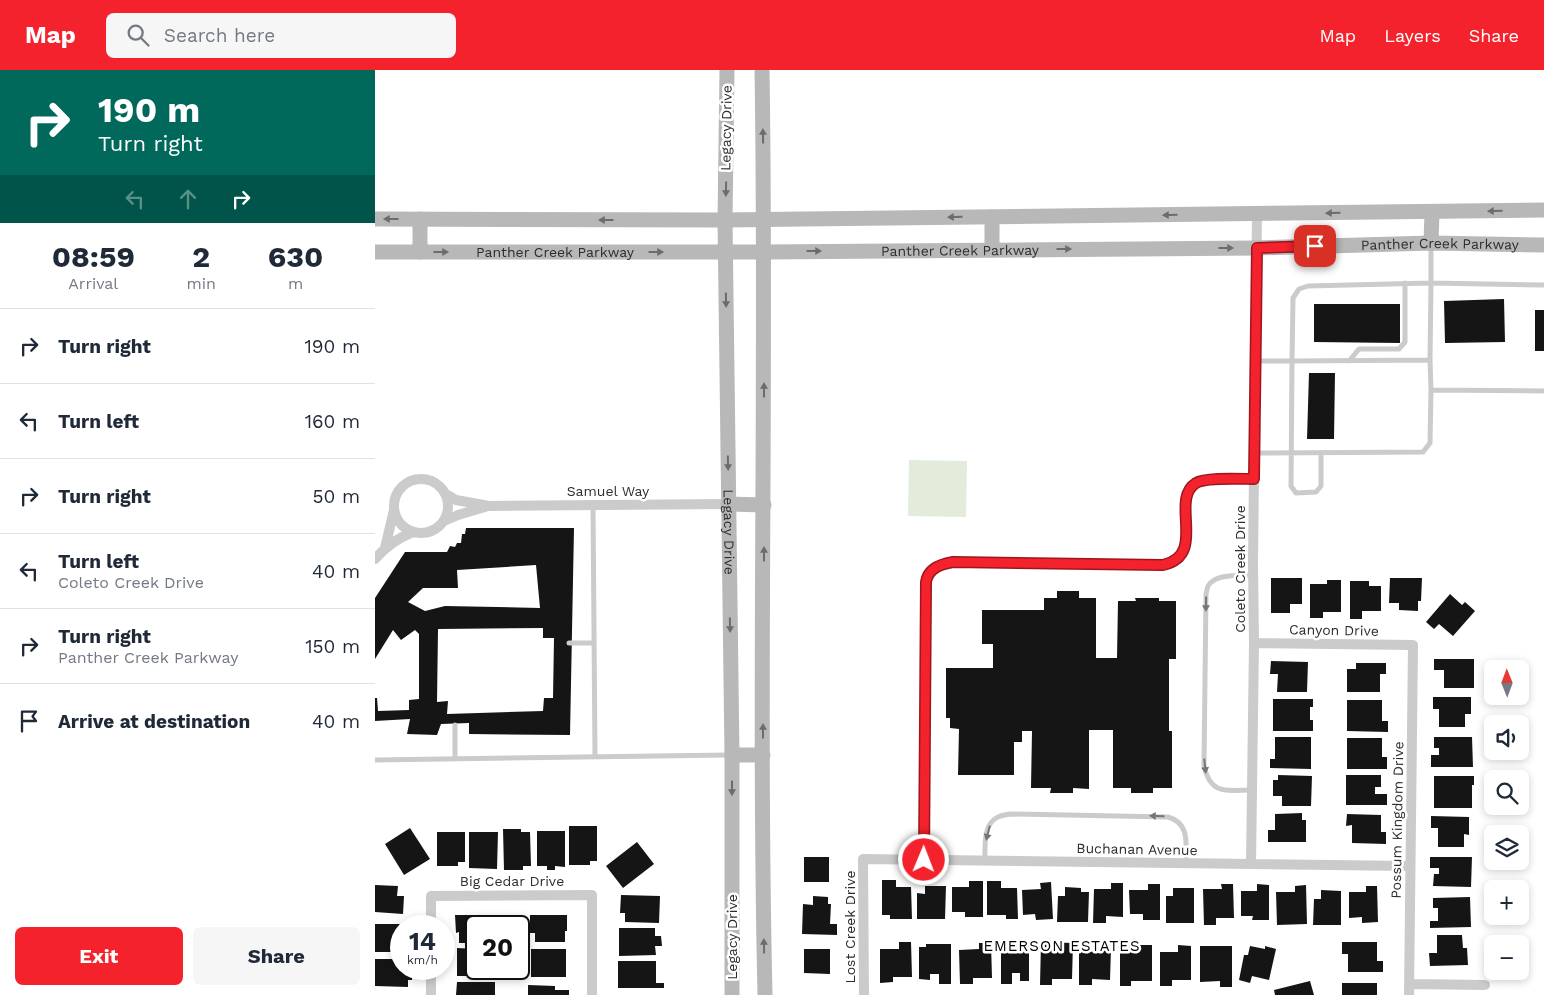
<!DOCTYPE html>
<html lang="en">
<head>
<meta charset="utf-8">
<style>
  :root { --surface:#fff; --page:#f6f6f7; --text:#1f2937; --muted:#747a83; --line:#e0e1e3; --accent:#f3222c }
  body { margin:0; font-family:"Work Sans",sans-serif; background:var(--page); color:var(--text); height:100vh; display:flex; flex-direction:column; font-size:19px; white-space:nowrap }
  * { box-sizing:border-box; margin:0 }
  p { font-size:16px; color:var(--muted) }
  .icon { flex:none; width:28px; height:28px; fill:none; stroke:currentColor; stroke-width:2; stroke-linecap:round; stroke-linejoin:round }
  .map { position:relative; flex:1; overflow:hidden }
  .drawer { display:flex; flex-direction:column; background:var(--surface); width:375px }
  .drawer>* { flex:none }
  .banner { background:#00695c; color:#fff; overflow:hidden }
  .needle { width:32px; rotate:359deg }
  .fabs { position:absolute; left:1109px; top:590px; display:grid; gap:10px }
  .fabs a { display:grid; place-items:center; width:45px; height:45px; border-radius:8px; background:var(--surface); box-shadow:0 2px 8px #0003; font-size:25px }
  .speed { position:absolute; left:15px; top:845px; display:flex; gap:10px; font-size:25px; font-weight:700; text-align:center }
  .speed>* { display:grid; place-content:center; width:65px; height:65px; border-radius:50%; background:var(--surface); box-shadow:0 2px 8px #0003; line-height:1 }
  .speed small { font-size:12px; font-weight:400 }
  .speed .limit { border:2px solid #111; border-radius:8px; background:#fff; color:#111 }
  .pin { position:absolute; display:grid; place-items:center; width:42px; height:42px; color:#fff; margin:-21px; border-radius:10px; box-shadow:0 2px 8px #0006 }
  .me { position:absolute; width:55px; margin:-28px; rotate:1deg; stroke-linejoin:round; filter:drop-shadow(0 0 4px #0008) }
  .turn { display:flex; align-items:center; gap:18px; height:105px; padding:0 15px; font-size:22px }
  .turn .icon { width:65px; height:65px; stroke-width:2.5 }
  .turn b { display:block; font-size:35px; line-height:42px }
  .lanes { display:flex; align-items:center; height:48px; padding:0 15px; background:#0003; justify-content:center; gap:25px; direction:ltr }
  .lanes .off { opacity:.35 }
  .eta { display:flex; justify-content:space-evenly; align-items:center; height:85px; text-align:center }
  .eta b { font-size:30px; font-weight:700; line-height:35px }
  .button { display:flex; gap:10px; margin-top:auto; padding:10px 15px }
  .button a { flex:1; height:58px; border-radius:8px; background:var(--accent); color:#fff; font-size:20px; font-weight:700; line-height:58px; text-align:center }
  .button a+a { background:var(--page); color:var(--text) }
  ul { padding:0; list-style:none }
  li { display:flex; align-items:center; gap:15px; height:75px; padding:0 15px; border-top:1px solid var(--line) }
  li div { flex:1 }
  li b { display:block; font-size:19px }
  li em { font-style:normal }
  header { display:flex; align-items:center; gap:30px; box-sizing:border-box; height:70px; padding:0 25px; background:var(--accent); color:#fff }
  header strong { font-size:24px }
  nav { display:flex; gap:28px; margin-inline-start:auto; font-size:18px }
  .search { width:350px; height:45px; background:var(--page); display:flex; align-items:center; gap:12px; box-sizing:border-box; padding:0 18px; border-radius:8px; color:var(--muted); font-size:19px }
  main { display:flex; flex:1; min-height:0 }
  .map>svg:first-child { display:block }
  .green { fill:#e3ecda }
  .building { fill:#151515; fill-rule:evenodd }
  .lines { fill:none; stroke-linecap:round; stroke-linejoin:round }
  .lane { stroke:#cbcbcb; stroke-width:5 }
  .street { stroke:#cbcbcb; stroke-width:10 }
  .secondary { stroke:#b8b8b8; stroke-width:15 }
  .oneway { fill:#6c6c6c }
  .oneway2 { fill:#757575 }
  .route-casing { stroke:#9e161d; stroke-width:12 }
  .route { stroke:#f3222c; stroke-width:9 }
  .labels { text-anchor:middle; stroke-width:5; stroke-linejoin:round; paint-order:stroke }
  .street-label { font-size:14px; fill:#2e2e2e; stroke:#fff }
  .neighbourhood-label { font-size:15px; letter-spacing:1px; fill:#000; stroke:#fff }
</style>
</head>
<body>
<header>
<strong>Map</strong>
<div class="search"><svg class="icon" aria-label="search" viewBox="0 0 24 24"><circle cx="10" cy="10" r="6"/><path d="M15 15l6 6"/></svg>Search here</div>
<nav><a>Map</a><a>Layers</a><a>Share</a></nav>
</header>
<main>
<section class="drawer">
<div class="banner">
<div class="turn"><svg class="icon" aria-label="right" viewBox="0 0 24 24"><path d="M7 20v-9h11M14 6l5 5-5 5"/></svg><div><b>190 m</b>Turn right</div></div>
<div class="lanes"><svg class="icon off" aria-label="left" viewBox="0 0 24 24"><path d="M17 20v-9H6M10 6l-5 5 5 5"/></svg><svg class="icon off" aria-label="ahead" viewBox="0 0 24 24"><path d="M12 20V5M6 11l6-6 6 6"/></svg><svg class="icon" aria-label="right" viewBox="0 0 24 24"><path d="M7 20v-9h11M14 6l5 5-5 5"/></svg></div>
</div>
<div class="eta">
<div><b>08:59</b><p>Arrival</p></div>
<div><b>2</b><p>min</p></div>
<div><b>630</b><p>m</p></div>
</div>
<ul>
<li><svg class="icon" aria-label="right" viewBox="0 0 24 24"><path d="M7 20v-9h11M14 6l5 5-5 5"/></svg><div><b>Turn right</b></div><em>190 m</em></li>
<li><svg class="icon" aria-label="left" viewBox="0 0 24 24"><path d="M17 20v-9H6M10 6l-5 5 5 5"/></svg><div><b>Turn left</b></div><em>160 m</em></li>
<li><svg class="icon" aria-label="right" viewBox="0 0 24 24"><path d="M7 20v-9h11M14 6l5 5-5 5"/></svg><div><b>Turn right</b></div><em>50 m</em></li>
<li><svg class="icon" aria-label="left" viewBox="0 0 24 24"><path d="M17 20v-9H6M10 6l-5 5 5 5"/></svg><div><b>Turn left</b><p>Coleto Creek Drive</p></div><em>40 m</em></li>
<li><svg class="icon" aria-label="right" viewBox="0 0 24 24"><path d="M7 20v-9h11M14 6l5 5-5 5"/></svg><div><b>Turn right</b><p>Panther Creek Parkway</p></div><em>150 m</em></li>
<li><svg class="icon" aria-label="arrive" viewBox="0 0 24 24"><path d="M6 21V4h12l-3 4 3 4H6"/></svg><div><b>Arrive at destination</b></div><em>40 m</em></li>
</ul>
<div class="button"><a>Exit</a><a>Share</a></div>
</section>
<div class="map">
<svg width="1169" height="925" viewBox="0 0 1169 925">
  <rect width="100%" height="100%" fill="#fff"/>
  <!-- green -->
  <path class="green" d="M534,390L592,391L591,447L533,446Z"/>
  <!-- building -->
  <path class="building" d="M1129,229L1130,272L1070,273L1069,231Z
    M939,234H1025V273L939,272Z
    M1160,240H1169V281H1160Z
    M934,303H960L959,369H932Z
    M91,458H199L195,665L94,664V653L66,654L62,665L32,664L35,649L0,651V628H2L3,641L34,640V630L44,629V564L40,560L26,570L18,560L0,589V528L30,482H72L75,476L80,477L82,473H86L87,464H90ZM161,495L165,538L70,536L50,541L33,532L48,518H83L82,500ZM168,558V568H179L178,628H169L168,641L72,644L73,631L62,632L63,559Z
    M896,508H927V534H915V543H896Z
    M1015,508H1047L1046,531H1043V541L1024,540V533H1014Z
    M952,510H966V542H948V548H935V514H952Z
    M975,511H994V516H1006V541H987V549H975Z
    M682,521H704V528H721V588H742L743,531H761L760,528H784V531H801V589H794V661H797V718H778V723H756V718H738V660H714V719L698,718V723H675L676,718H656L657,661H647V672H639V705H583L584,659L575,658V648H571V598H618V574H607V540H669V528H682Z
    M1075,524L1087,535L1090,532L1100,541L1078,566L1064,554L1059,559L1051,552Z
    M1059,589H1099V618H1069V600H1059Z
    M896,591L933,592L932,622H902L903,604H895Z
    M981,593H1011V604H1005V622H972V599H981Z
    M1058,627H1096V644H1090V657H1064V639H1058Z
    M898,629H938V637H935V650H938V661H898Z
    M972,630H1007V651H1013V662L972,661Z
    M900,667H936V699L895,698V689H900Z
    M1059,667H1097L1098,697H1056V685H1064V678H1059Z
    M972,668H1007V687H1012V699H972Z
    M903,705L937,706L936,736H907V726H898V710H903Z
    M971,705H1006V717H1000V724H1012V735H971Z
    M1059,706H1099V715H1097V738H1059Z
    M927,743V750H931V772H893V760H900V744Z
    M972,744L1006,745V762H1011V774L977,773V755L971,756Z
    M1056,746L1094,747V765L1089,764V777H1063V758H1056Z
    M194,756H222V791H215V795H194Z
    M35,758L55,789L29,805L10,774Z
    M128,759H146V762H155L156,796H148V800H129Z
    M162,761H190V797L180,796V800H172V796H162Z
    M62,762H90V792H83V796H62Z
    M94,762H123L122,799L94,798Z
    M262,772L279,794L248,818L231,796Z
    M429,787H454V812H429Z
    M1055,787H1097L1096,817L1058,816L1059,804H1064V798H1055Z
    M507,810H521V817H536L537,849H515V845H507Z
    M594,811H608V847H590V842H577V817H594Z
    M612,811H626V818H642L643,849H631V845H612Z
    M676,812L678,849L661,850L660,844L648,845L647,820L666,819L665,813Z
    M736,813H748V847L731,846V853H718L719,819H736Z
    M773,814H785V850H768V844H755L754,820H773Z
    M846,814H858L859,848H841V855H829L828,819H847Z
    M882,814L894,815V850H877L878,846H866V821H882Z
    M0,815L23,816L22,826H29L28,844L0,842Z
    M931,815L932,854L902,855L901,822H920V816Z
    M550,816H571L570,849H542V823L550,824Z
    M991,816H1002L1003,852L987,853V847L974,848V822H991Z
    M690,817L706,818V822H714L713,852H682L683,826H690Z
    M798,818H819V853H791V826H798Z
    M946,820L966,821V855H938L939,829H946Z
    M246,825L285,826L284,853L250,852V843H245Z
    M438,826L453,827V834H456L455,854H462V865L427,864L428,834L438,835Z
    M1095,827L1096,857L1055,858V851H1063V838H1058V828Z
    M80,845H116V851H119V856H101V873H84V862L81,863Z
    M155,845H192V861H190V872H160V863H155Z
    M0,854H29V856H26V882H0Z
    M244,858H280V866H286L287,876H280L281,885L244,886Z
    M1062,865H1087L1088,878H1092L1093,895L1055,896L1054,883H1062Z
    M524,872H536L537,907H518V912L505,913V879H524Z
    M666,872L698,873L697,909H677V915H665Z
    M967,872H1002V891H1008V902H973V884H967Z
    M604,873H616L617,908H598V914H585L584,880L604,879Z
    M551,874H576V914H564V904H555V910L544,909V877H551Z
    M626,874H641V879H651V874H654V911H645V903H637V914H626Z
    M745,875H777V911H756V916H745Z
    M803,875L816,876V910H797V916H785V882H803Z
    M825,876H857V917H845V911L825,912Z
    M875,876L890,879V876L901,879L894,910L877,906L875,913L864,910L869,885H873Z
    M82,878L101,879V899H118V906H82Z
    M723,878H736L735,910L717,909V915H704V881L723,882Z
    M156,879H191V907H156Z
    M429,879H455V904L429,903Z
    M0,889H26V899H37V910H33V917L0,916Z
    M243,891H281V913H289V918H243Z
    M935,911L939,925H900L899,920Z
    M82,912H120V925H81Z
    M967,913H1002V925H967Z
    M153,915L180,916V920H194V925H153Z"/>
  <g class="lines">
    <!-- lane -->
    <path class="lane" d="M1056,174V213L1169,215
      M1055,290L1056,320L1169,321
      M880,291H917L918,228L924,219L933,216L1056,213L1055,290L917,291L916,416L921,423L941,422L946,416V383
      M974,291L984,279H1024L1030,272V213
      M879,383L1048,382L1055,373L1056,320
      M218,435L220,687
      M194,573H219
      M80,689V655
      M0,690L354,685
      M877,720C852,720 836,726 829,696L831,524C832,521 832,518 833,516C841,503 865,506 878,505
      M549,789L551,513C553,498 566,494 578,491L788,495C833,485 794,430 821,413C831,407 866,409 879,409
      M610,791C610,777 608,753 623,747C627,745 631,745 635,744L793,747C815,753 811,774 811,793"/>
    <!-- street -->
    <path class="street" d="M19 436a27 27 0 1 1 54 0a27 27 0 1 1-54 0Z
      M71,424L81,430L114,436L353,434
      M69,451L83,445L110,437
      M10,478L19,440
      M0,489C11,476 23,468 38,462
      M879,573L1038,575L1034,925
      M876,794L879,573L878,493L882,143
      M56,856V826L217,825V925
      M56,899V925
      M1034,914L1110,915
      M489,925L488,789L1035,796"/>
    <!-- secondary -->
    <g class="secondary">
      <path id="s1" d="M352,0L350,150L357,685V925"/>
      <path d="M387,0C392,308 383,617 390,925"/>
      <path d="M0,149L350,150L1169,140"/>
      <path d="M45,149V182"/>
      <path d="M1056,173L1057,142"/>
      <path d="M617,180V147"/>
      <path id="s2" d="M0,182H390L882,178L1056,173L1169,175"/>
      <path d="M353,434L389,435"/>
      <path d="M357,685H388"/>
    </g>
  </g>
  <!-- one-way arrows -->
  <defs><path id="oneway-solid" d="M-6-.8H1V-3.2L6.5 0L1 3.2V.8H-6Z" transform="scale(1.25)"/></defs>
  <g class="oneway">
    <use href="#oneway-solid" transform="translate(388 66) rotate(-91)"/>
    <use href="#oneway-solid" transform="translate(351 119) rotate(91)"/>
    <use href="#oneway-solid" transform="translate(1120 141) rotate(179)"/>
    <use href="#oneway-solid" transform="translate(958 143) rotate(179)"/>
    <use href="#oneway-solid" transform="translate(795 145) rotate(179)"/>
    <use href="#oneway-solid" transform="translate(580 147) rotate(179)"/>
    <use href="#oneway-solid" transform="translate(16 149) rotate(-180)"/>
    <use href="#oneway-solid" transform="translate(231 150) rotate(-180)"/>
    <use href="#oneway-solid" transform="translate(851 178)"/>
    <use href="#oneway-solid" transform="translate(689 179)"/>
    <use href="#oneway-solid" transform="translate(439 181)"/>
    <use href="#oneway-solid" transform="translate(66 182)"/>
    <use href="#oneway-solid" transform="translate(281 182)"/>
    <use href="#oneway-solid" transform="translate(351 230) rotate(89)"/>
    <use href="#oneway-solid" transform="translate(389 320) rotate(-90)"/>
    <use href="#oneway-solid" transform="translate(353 393) rotate(89)"/>
    <use href="#oneway-solid" transform="translate(389 484) rotate(-90)"/>
    <use href="#oneway-solid" transform="translate(355 555) rotate(89)"/>
    <use href="#oneway-solid" transform="translate(388 661) rotate(-90)"/>
    <use href="#oneway-solid" transform="translate(357 718) rotate(90)"/>
    <use href="#oneway-solid" transform="translate(389 876) rotate(-91)"/>
  </g>
  <g class="oneway2">
    <use href="#oneway-solid" transform="translate(831 534) rotate(91)"/>
    <use href="#oneway-solid" transform="translate(830 696) rotate(84)"/>
    <use href="#oneway-solid" transform="translate(782 746) rotate(-179)"/>
    <use href="#oneway-solid" transform="translate(613 763) rotate(104)"/>
  </g>
  <g class="lines">
    <defs>
      <path id="route" d="M549,790L551,512C553,498 566,494 578,492L788,495C833,485 794,430 821,413C831,407 866,409 879,409L882,178L940,176"/>
    </defs>
    <!-- route casing -->
    <use href="#route" class="route-casing"/>
    <!-- route -->
    <use href="#route" class="route"/>
  </g>
  <g class="labels">
    <!-- street labels -->
    <g class="street-label">
      <text transform="translate(351 58) rotate(-89)" y="5">Legacy Drive</text>
      <text dy="5" stroke="none"><textPath href="#s2" startOffset="1065">Panther Creek Parkway</textPath></text>
      <text dy="5" stroke="none"><textPath href="#s2" startOffset="585">Panther Creek Parkway</textPath></text>
      <text dy="5" stroke="none"><textPath href="#s2" startOffset="180">Panther Creek Parkway</textPath></text>
      <text x="233" y="426">Samuel Way</text>
      <text dy="5" stroke="none"><textPath href="#s1" startOffset="462">Legacy Drive</textPath></text>
      <text transform="translate(865 499) rotate(-90)" y="5">Coleto Creek Drive</text>
      <text transform="translate(959 560) rotate(1)" y="5">Canyon Drive</text>
      <text transform="translate(1022 750) rotate(-89)" y="5">Possum Kingdom Drive</text>
      <text transform="translate(762 779) rotate(1)" y="5">Buchanan Avenue</text>
      <text x="137" y="816">Big Cedar Drive</text>
      <text transform="translate(475 857) rotate(-90)" y="5">Lost Creek Drive</text>
      <text transform="translate(357 867) rotate(-90)" y="5">Legacy Drive</text>
    </g>
    <!-- neighbourhood labels -->
    <g class="neighbourhood-label">
      <text x="687" y="881">EMERSON ESTATES</text>
    </g>
  </g>
</svg>
<div class="fabs">
<a><svg class="needle" viewBox="-14 -14 28 28"><path d="M0-13l5 13h-10z" fill="#e53935"/><path d="M0 13l5-13h-10z" fill="#747a83"/></svg></a>
<a><svg class="icon" aria-label="sound" viewBox="0 0 24 24"><path d="M4 9h4l5-4v14l-5-4H4zM17 9q2 3 0 6"/></svg></a>
<a><svg class="icon" aria-label="search" viewBox="0 0 24 24"><circle cx="10" cy="10" r="6"/><path d="M15 15l6 6"/></svg></a>
<a><svg class="icon" aria-label="layers" viewBox="0 0 24 24"><path d="M12 4l9 5-9 5-9-5zM3 14l9 5 9-5"/></svg></a>
<a>+</a>
<a>−</a>
</div>
<div class="speed"><div>14<small>km/h</small></div><div class="limit">20</div></div>
<div class="pin" style="left:940px;top:176px;background:#d93025"><svg class="icon" aria-label="arrive" viewBox="0 0 24 24"><path d="M6 21V4h12l-3 4 3 4H6"/></svg></div>
<svg class="me" style="left:549px;top:790px" viewBox="-20 -20 40 40"><circle r="17" fill="#f3222c" stroke="#fff" stroke-width="3"/><path d="M0-11L8 9 0 5-8 9z" fill="#fff"/></svg>
</div>
</main>
</body>
</html>
